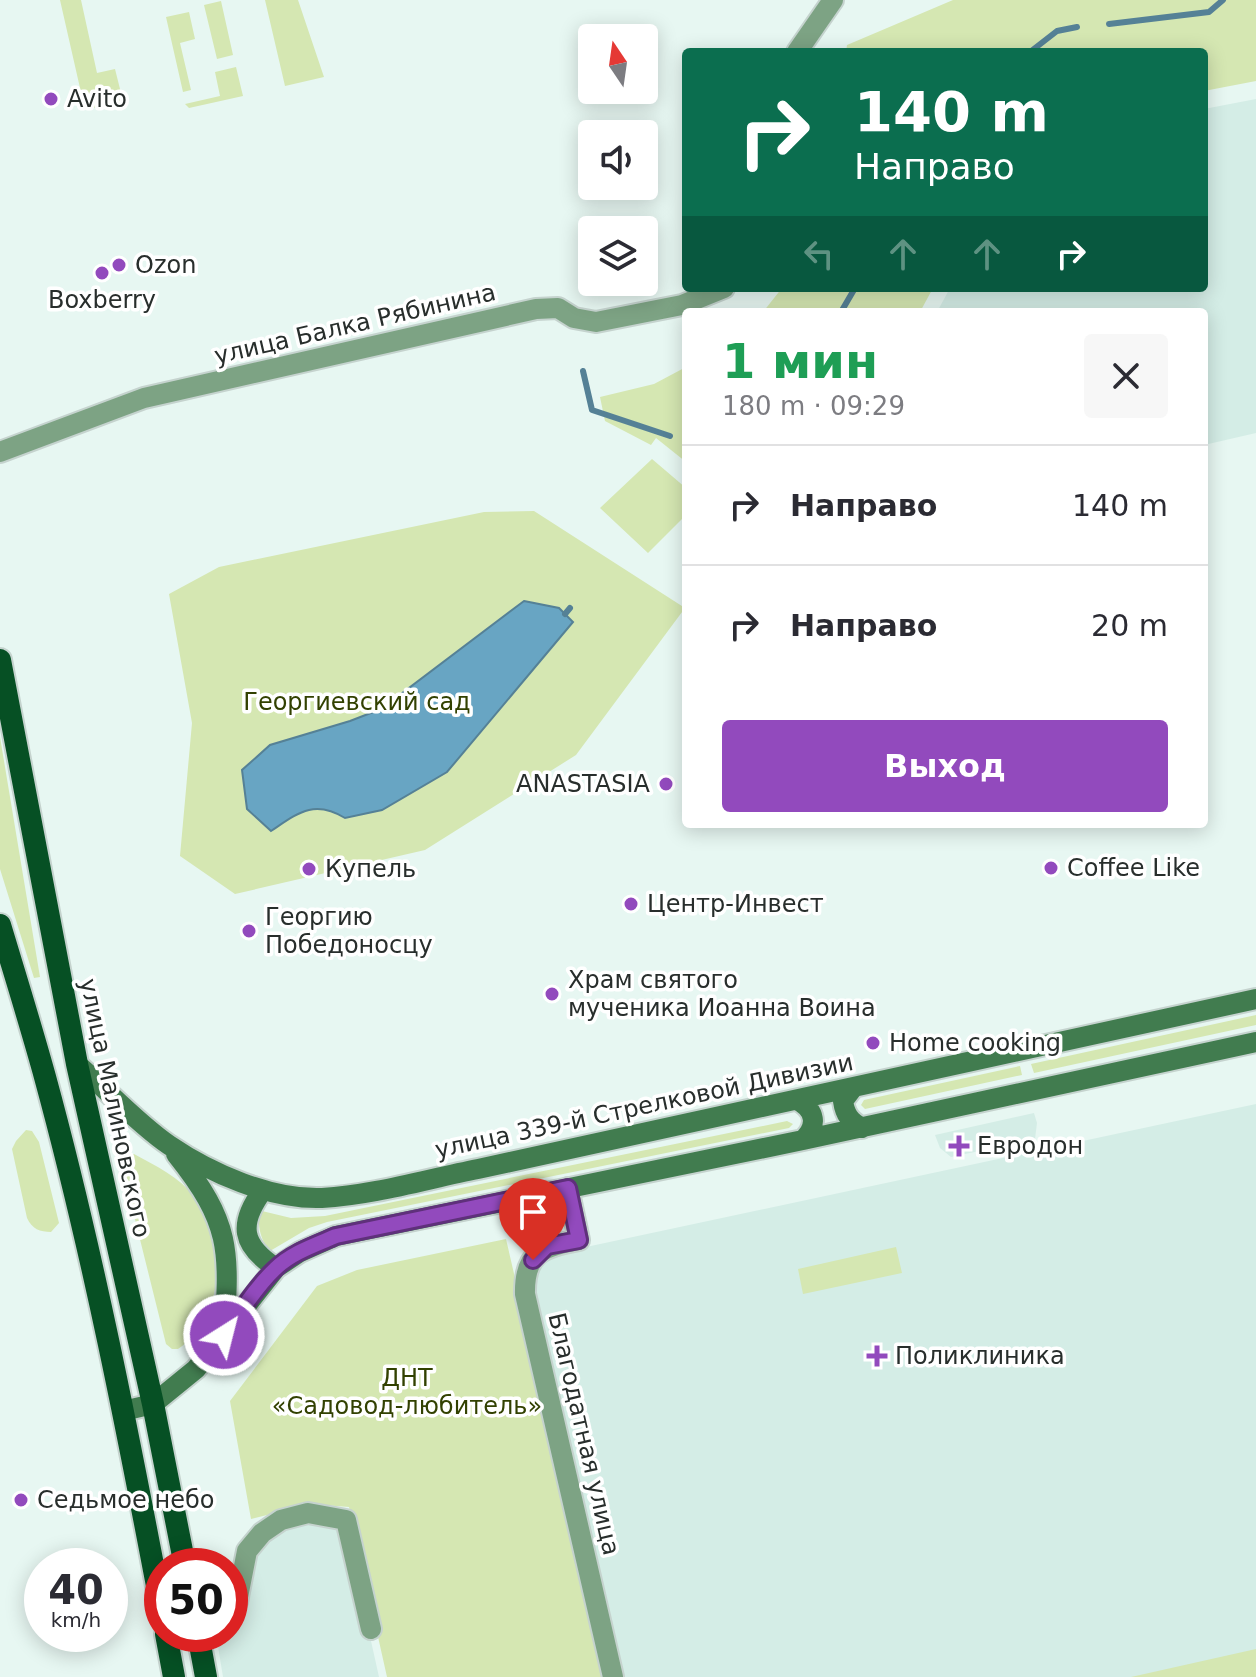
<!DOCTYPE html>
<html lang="ru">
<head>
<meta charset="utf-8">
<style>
  :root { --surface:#fff; --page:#f7f7f7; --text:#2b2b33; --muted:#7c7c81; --line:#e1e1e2; --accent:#924abd }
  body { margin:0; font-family:"DejaVu Sans",sans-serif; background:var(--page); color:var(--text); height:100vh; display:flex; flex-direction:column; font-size:30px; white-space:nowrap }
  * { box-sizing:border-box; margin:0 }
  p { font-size:26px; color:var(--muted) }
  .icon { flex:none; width:44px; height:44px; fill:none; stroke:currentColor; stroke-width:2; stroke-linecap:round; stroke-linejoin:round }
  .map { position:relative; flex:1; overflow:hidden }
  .drawer { position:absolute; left:682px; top:308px; width:526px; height:520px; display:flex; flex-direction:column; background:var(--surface); border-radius:8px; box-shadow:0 4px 20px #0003 }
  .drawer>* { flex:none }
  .top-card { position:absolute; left:682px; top:48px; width:526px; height:244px; border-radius:8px; box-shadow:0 4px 20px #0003; background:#0b6e4f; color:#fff; overflow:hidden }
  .needle { width:52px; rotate:347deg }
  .fabs { position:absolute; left:578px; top:24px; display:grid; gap:16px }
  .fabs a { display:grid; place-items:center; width:80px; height:80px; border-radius:8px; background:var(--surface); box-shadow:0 4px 20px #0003; font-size:40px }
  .speed { position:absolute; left:24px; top:1548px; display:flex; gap:16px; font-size:40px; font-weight:700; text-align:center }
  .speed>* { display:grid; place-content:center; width:104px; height:104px; border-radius:50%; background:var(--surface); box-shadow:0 4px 20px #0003; line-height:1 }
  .speed small { font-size:20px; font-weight:400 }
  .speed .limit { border:12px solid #d22; background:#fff; color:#111 }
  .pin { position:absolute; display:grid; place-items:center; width:68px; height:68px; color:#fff; margin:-82px -34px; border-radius:50% 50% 50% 0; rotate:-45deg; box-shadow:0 0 8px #0007 }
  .pin .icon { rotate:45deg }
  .me { position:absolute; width:88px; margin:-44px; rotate:36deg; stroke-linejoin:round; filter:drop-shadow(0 0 6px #0008) }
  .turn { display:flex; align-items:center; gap:28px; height:168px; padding:0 40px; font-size:36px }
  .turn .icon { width:104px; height:104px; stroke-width:2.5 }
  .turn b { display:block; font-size:56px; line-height:68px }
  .lanes { display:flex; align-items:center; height:76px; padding:0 40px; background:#0003; justify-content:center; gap:40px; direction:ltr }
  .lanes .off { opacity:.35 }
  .round { display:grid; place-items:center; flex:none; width:84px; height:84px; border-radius:8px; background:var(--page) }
  .overview { display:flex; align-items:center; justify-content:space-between; height:136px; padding:0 40px }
  h1 { font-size:48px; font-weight:600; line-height:60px; color:#1e9e55 }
  .cta { display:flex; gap:16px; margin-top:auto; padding:16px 40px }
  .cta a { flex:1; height:92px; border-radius:8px; background:var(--accent); color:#fff; font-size:32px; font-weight:600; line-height:92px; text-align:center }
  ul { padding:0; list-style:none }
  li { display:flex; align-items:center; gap:24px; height:120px; padding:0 40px; border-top:2px solid var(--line) }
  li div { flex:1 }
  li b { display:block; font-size:30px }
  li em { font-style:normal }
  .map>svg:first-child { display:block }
  .built { fill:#d4ede6 }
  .green { fill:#d5e7b2 }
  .water { fill:#68a5c3; stroke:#558196; stroke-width:2 }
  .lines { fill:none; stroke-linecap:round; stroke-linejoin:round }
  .stream { stroke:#558196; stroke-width:6 }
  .minor-casing { stroke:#c5d3ce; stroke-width:24 }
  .tertiary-casing { stroke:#c5d3ce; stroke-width:24 }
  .secondary-casing { stroke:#c5d3ce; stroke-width:24 }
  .trunk-casing { stroke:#c5d3ce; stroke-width:26 }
  .minor { stroke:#7da384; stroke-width:20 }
  .tertiary { stroke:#7da384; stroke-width:20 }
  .secondary { stroke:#417c4f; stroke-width:20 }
  .trunk { stroke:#065024; stroke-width:22 }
  .route-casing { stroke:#5f307b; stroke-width:20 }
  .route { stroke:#924abd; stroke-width:14 }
  .poi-dot { fill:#924abd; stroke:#fff; stroke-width:3 }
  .labels { text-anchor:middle; stroke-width:7; stroke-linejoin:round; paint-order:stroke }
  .poi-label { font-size:24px; fill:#282e2c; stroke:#fff; text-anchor:start }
  .street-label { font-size:24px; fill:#282e2c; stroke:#fff }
  .park-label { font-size:24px; fill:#324101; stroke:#fff }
</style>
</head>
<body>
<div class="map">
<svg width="1256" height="1677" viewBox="0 0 1256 1677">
  <rect width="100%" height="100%" fill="#e7f7f2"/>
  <!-- built -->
  <path class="built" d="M1256,99V433L1204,445V312H937L950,288H1204V109Z
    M1256,1104V1677H621L532,1283L542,1264L558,1253Z
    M1034,1113L1037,1123L1035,1139L951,1157L940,1148L935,1135Z
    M309,1520L345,1524L379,1677H223L216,1634H230V1591L255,1550L285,1526Z"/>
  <!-- green -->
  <path class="green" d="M60,0H81L97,73L115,69L123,101L85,110Z
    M265,0H298L324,77L285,86Z
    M953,0H1256V81L1204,91V52H846L847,45Z
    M221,1L233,55L217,59L204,5Z
    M189,12L195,39L180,43L191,90L183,92L166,17Z
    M236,67L243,96L189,108L185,104L220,96L215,72Z
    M782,288H933L920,312H763Z
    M686,367V462L656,438L651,445L605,421L600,397L654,384Z
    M652,459L686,488V515L648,553L600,508Z
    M534,511L685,608L576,755L425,850L235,894L180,856L192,723L169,594L219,567L484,512Z
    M0,737L40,977L34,978L0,869Z
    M1256,1015V1025L1034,1073L1031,1064Z
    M1020,1066L1022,1075L865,1109L861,1105L864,1100Z
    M787,1121L793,1124L789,1128L327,1222L309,1228L270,1251C261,1242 255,1221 262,1211L291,1218L325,1216Z
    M26,1130L32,1131L39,1142L59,1223L51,1232C40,1232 32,1229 27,1218L12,1149L16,1141Z
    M128,1154H134C156,1166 179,1177 195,1197C229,1238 225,1318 178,1349H172L166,1344L121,1163Z
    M506,1239L607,1677H387L349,1507L311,1504L251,1519L230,1401L317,1286L357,1270Z
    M896,1247L902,1273L803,1294L798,1269Z
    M1256,1649V1677H1131Z"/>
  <!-- water -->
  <path class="water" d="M524,601L559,608L573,622L447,772L382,810L345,818C314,799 298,813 271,831L247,809L242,770L270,745L350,721L381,709Z"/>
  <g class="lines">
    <!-- stream -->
    <path class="stream" d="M1109,24L1209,12L1223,0
      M1030,52L1057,31L1077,27
      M841,312L855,288
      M583,371L592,410L670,436
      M565,614L570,608"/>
    <defs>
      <path id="minor" d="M797,52L833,0
        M0,452L144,398L188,388L536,309L558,308L574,318L596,322L682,305L724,288
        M230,1603L237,1602L247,1551L262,1533L281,1520L308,1513L346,1520L371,1629"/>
      <path id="tertiary" d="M568,1188L579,1240C543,1247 524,1252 525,1294L613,1677"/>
      <path id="secondary" d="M77,1064C106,1089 138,1124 169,1145C210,1173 271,1200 322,1198C374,1195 427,1179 478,1169L1256,999
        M853,1088L843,1101C845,1115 850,1121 862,1128
        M797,1100C816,1110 818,1126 803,1140
        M176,1154C231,1223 230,1249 224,1335
        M263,1190C238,1224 241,1245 276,1268
        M123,1411L153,1404L196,1369L276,1268L300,1252L336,1236L803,1140L1256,1042"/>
      <path id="trunk" d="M0,660L77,1064L153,1404L185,1566
        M0,925C15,975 31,1026 45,1077C93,1253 128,1433 162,1612
        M166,1634L174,1677
        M198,1634L206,1677"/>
    </defs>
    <!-- minor casing -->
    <use href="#minor" class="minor-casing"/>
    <!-- tertiary casing -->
    <use href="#tertiary" class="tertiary-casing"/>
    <!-- secondary casing -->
    <use href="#secondary" class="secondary-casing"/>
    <!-- trunk casing -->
    <use href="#trunk" class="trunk-casing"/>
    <!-- minor -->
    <use href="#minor" class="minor"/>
    <!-- tertiary -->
    <use href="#tertiary" class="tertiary"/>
    <!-- secondary -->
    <use href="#secondary" class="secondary"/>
    <!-- trunk -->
    <use href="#trunk" class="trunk"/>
  </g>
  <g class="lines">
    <defs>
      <path id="route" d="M224,1335C240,1313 255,1288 275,1269C291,1253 315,1245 336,1236L568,1188L579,1240L547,1246L533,1260"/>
    </defs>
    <!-- route casing -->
    <use href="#route" class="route-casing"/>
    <!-- route -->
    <use href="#route" class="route"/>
  </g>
  <!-- markers -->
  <g class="poi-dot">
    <circle cx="51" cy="99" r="8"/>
    <circle cx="119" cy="265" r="8"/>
    <circle cx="102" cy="273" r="8"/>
    <circle cx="666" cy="784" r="8"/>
    <circle cx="1051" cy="868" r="8"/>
    <circle cx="309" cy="869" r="8"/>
    <circle cx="631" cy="904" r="8"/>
    <circle cx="249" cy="931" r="8"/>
    <circle cx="552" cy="994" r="8"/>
    <circle cx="873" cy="1043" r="8"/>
    <path d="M955 1134h8v8h8v8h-8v8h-8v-8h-8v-8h8z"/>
    <path d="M873 1344h8v8h8v8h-8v8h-8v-8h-8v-8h8z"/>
    <circle cx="21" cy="1500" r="8"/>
  </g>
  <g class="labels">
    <!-- poi labels -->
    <g class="poi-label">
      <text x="67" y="107">Avito</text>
      <text x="135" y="273">Ozon</text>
      <text x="102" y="308" text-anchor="middle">Boxberry</text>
      <text x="650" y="792" text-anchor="end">ANASTASIA</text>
      <text x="1067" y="876">Coffee Like</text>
      <text x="325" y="877">Купель</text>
      <text x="647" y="912">Центр-Инвест</text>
      <text x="265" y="925">Георгию<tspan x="265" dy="28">Победоносцу</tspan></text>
      <text x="568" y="988">Храм святого<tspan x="568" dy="28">мученика Иоанна Воина</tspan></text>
      <text x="889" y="1051">Home cooking</text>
      <text x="977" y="1154">Евродон</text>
      <text x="895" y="1364">Поликлиника</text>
      <text x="37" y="1508">Седьмое небо</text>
    </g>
    <!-- street labels -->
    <g class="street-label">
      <text transform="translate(355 324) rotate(-13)" y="8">улица Балка Рябинина</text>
      <text transform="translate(644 1106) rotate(-12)" y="8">улица 339-й Стрелковой Дивизии</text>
      <text transform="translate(115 1108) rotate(78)" y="8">улица Малиновского</text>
      <text transform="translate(584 1434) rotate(77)" y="8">Благодатная улица</text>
    </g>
    <!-- park labels -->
    <g class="park-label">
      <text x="357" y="710">Георгиевский сад</text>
      <text x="407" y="1386">ДНТ<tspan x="407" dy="28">«Садовод-любитель»</tspan></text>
    </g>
  </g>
</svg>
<div class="fabs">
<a><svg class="needle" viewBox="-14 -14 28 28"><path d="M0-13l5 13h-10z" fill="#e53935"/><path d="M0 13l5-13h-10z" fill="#7c7c81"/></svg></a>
<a><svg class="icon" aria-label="sound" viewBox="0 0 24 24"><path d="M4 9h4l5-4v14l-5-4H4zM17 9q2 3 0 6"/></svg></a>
<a><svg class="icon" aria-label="layers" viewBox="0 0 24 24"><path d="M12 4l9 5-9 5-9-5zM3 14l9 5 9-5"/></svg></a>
</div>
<div class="speed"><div>40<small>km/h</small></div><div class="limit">50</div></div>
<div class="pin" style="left:533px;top:1260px;background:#d93025"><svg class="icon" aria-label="arrive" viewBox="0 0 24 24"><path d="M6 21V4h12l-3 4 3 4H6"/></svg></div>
<svg class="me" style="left:224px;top:1335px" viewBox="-20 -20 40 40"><circle r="17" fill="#924abd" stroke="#fff" stroke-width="3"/><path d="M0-11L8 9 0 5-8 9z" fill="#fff"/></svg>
<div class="top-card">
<div class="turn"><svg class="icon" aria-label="right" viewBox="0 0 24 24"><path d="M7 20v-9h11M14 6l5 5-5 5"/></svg><div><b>140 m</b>Направо</div></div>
<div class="lanes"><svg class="icon off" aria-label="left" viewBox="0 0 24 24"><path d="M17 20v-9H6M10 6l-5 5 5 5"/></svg><svg class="icon off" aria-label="ahead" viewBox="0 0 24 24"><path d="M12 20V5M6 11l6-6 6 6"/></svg><svg class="icon off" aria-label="ahead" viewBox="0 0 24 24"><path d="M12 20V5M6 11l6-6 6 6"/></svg><svg class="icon" aria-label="right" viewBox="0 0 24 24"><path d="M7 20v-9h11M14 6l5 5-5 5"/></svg></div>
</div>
<section class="drawer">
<div class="overview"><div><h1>1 мин</h1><p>180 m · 09:29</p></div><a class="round"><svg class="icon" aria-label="close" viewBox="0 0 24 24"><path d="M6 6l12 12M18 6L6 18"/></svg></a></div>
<ul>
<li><svg class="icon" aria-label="right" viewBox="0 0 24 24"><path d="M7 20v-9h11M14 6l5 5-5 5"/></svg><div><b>Направо</b></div><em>140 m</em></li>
<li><svg class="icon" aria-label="right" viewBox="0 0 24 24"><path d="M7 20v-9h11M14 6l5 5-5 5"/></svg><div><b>Направо</b></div><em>20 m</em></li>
</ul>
<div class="cta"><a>Выход</a></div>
</section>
</div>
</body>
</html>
